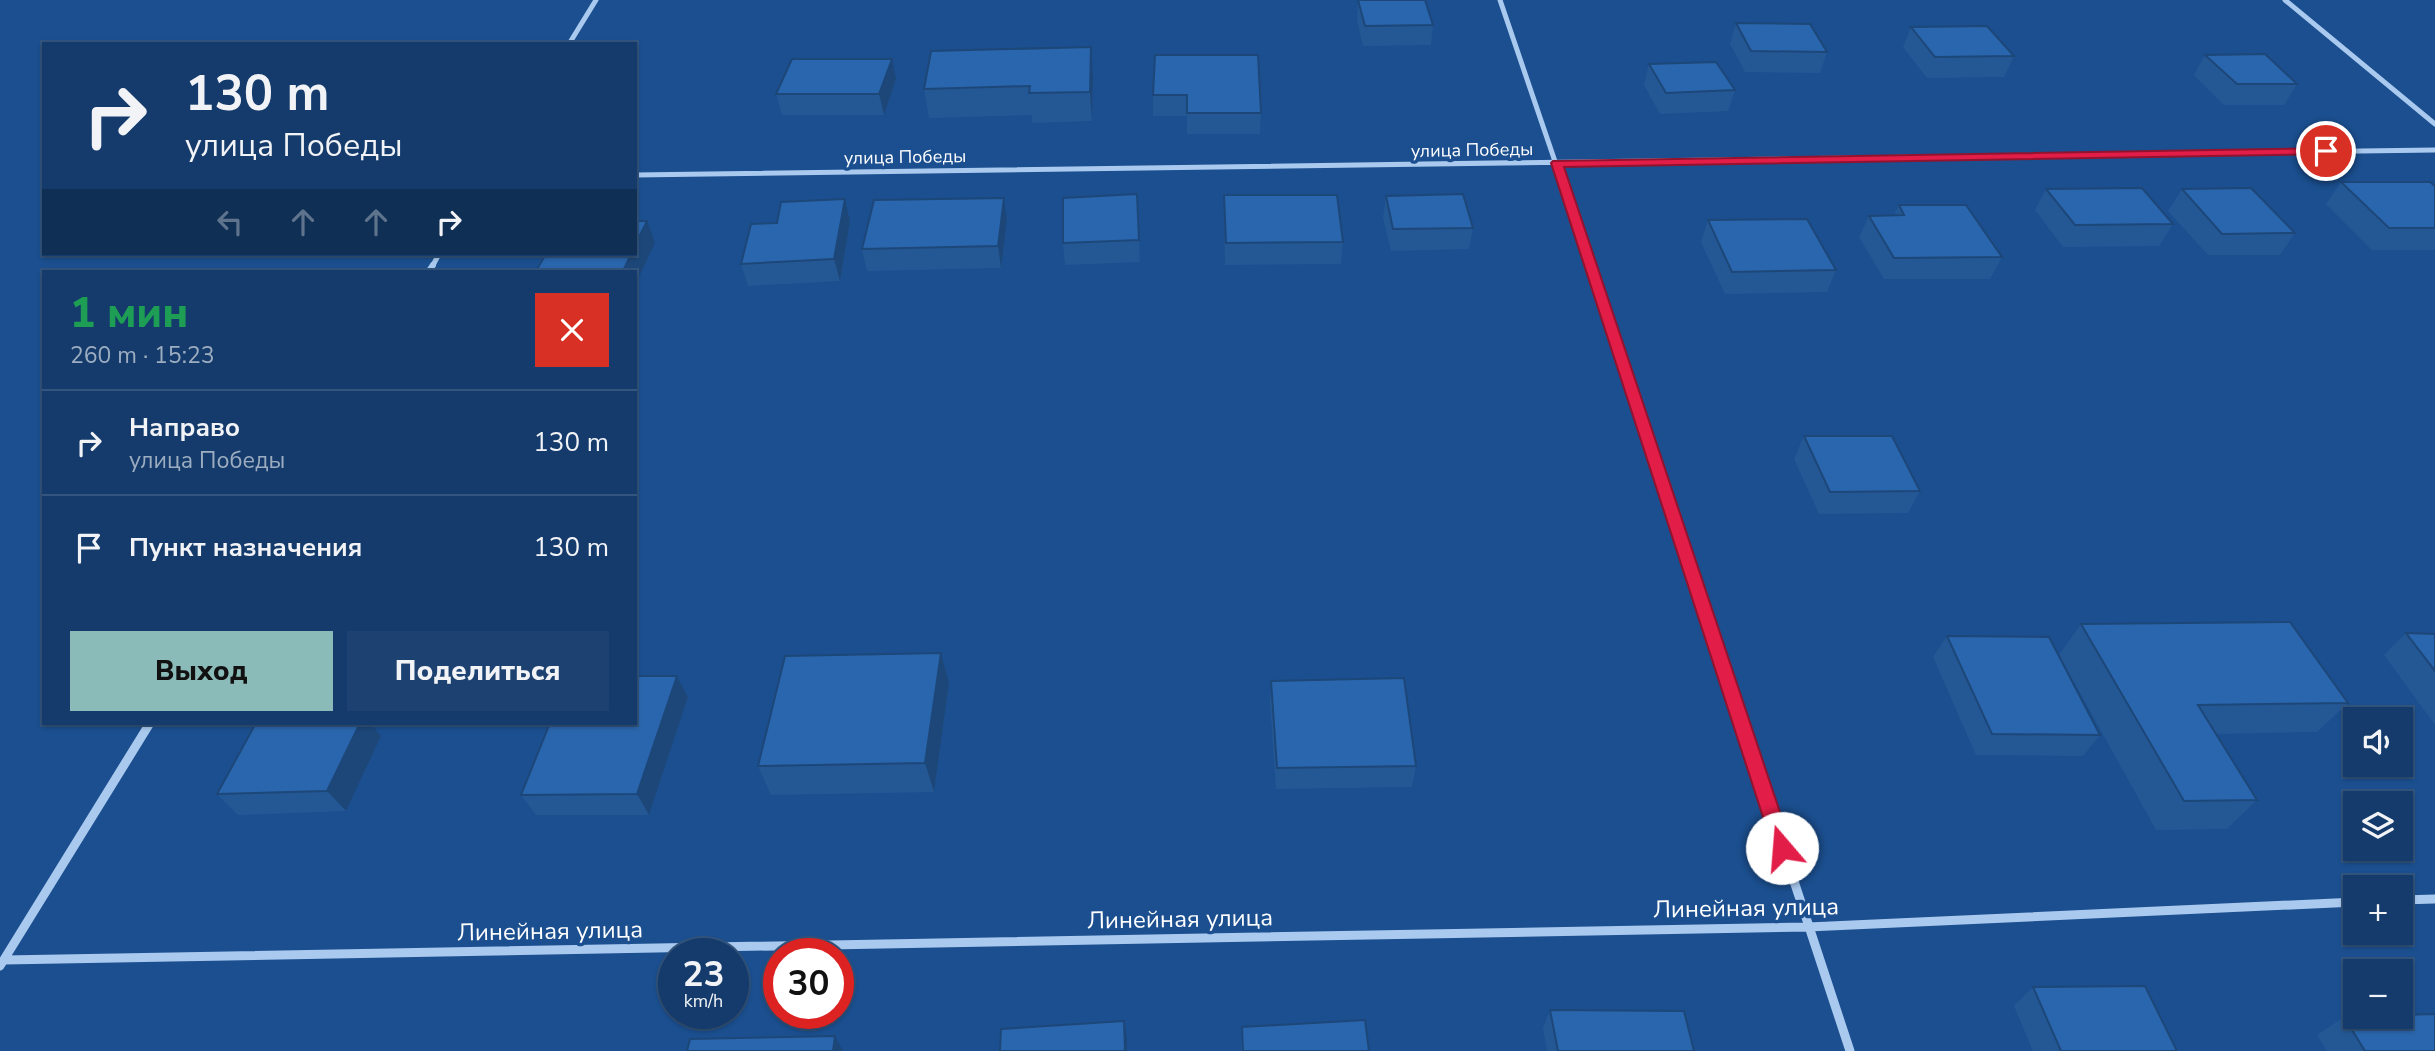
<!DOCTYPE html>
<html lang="ru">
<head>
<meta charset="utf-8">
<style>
  :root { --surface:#143b6b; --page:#1d4271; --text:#f1f3f6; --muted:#9dadc1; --line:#33557e; --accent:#8bbbb9 }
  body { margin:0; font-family:"Nunito Sans",sans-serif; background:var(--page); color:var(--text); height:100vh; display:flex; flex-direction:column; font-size:26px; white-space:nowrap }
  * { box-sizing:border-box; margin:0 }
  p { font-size:23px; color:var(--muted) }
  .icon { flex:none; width:38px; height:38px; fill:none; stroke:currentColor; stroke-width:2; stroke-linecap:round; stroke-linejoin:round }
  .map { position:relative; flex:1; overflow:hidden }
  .drawer { position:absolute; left:42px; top:270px; width:595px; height:455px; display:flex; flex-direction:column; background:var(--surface); border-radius:0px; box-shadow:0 2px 5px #0004,0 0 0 2px var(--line) }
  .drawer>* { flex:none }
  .top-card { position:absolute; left:42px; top:42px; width:595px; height:214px; border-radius:0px; box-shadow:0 2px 5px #0004,0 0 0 2px var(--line); background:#143b6b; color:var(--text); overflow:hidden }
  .fabs { position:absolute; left:2343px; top:707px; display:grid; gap:14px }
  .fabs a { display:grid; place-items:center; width:70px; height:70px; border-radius:0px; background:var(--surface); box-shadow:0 2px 5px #0004,0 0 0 2px var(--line); font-size:35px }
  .speed { position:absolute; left:658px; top:938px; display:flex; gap:14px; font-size:35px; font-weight:700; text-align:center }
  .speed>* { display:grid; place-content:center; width:91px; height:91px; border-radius:50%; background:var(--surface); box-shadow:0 2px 5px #0004,0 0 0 2px var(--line); line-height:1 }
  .speed small { font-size:18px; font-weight:400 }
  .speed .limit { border:10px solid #d22; background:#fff; color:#111 }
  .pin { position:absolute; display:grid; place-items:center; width:60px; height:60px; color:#fff; margin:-30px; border:4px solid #fff; border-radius:50%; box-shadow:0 2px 7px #0007 }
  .me { position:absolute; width:77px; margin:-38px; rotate:342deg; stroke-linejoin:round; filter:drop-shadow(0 0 5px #0008) }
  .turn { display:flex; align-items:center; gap:24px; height:147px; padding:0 28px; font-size:32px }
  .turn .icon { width:91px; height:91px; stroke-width:2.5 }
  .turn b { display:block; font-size:49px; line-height:60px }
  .lanes { display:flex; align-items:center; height:66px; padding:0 28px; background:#0003; justify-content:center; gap:35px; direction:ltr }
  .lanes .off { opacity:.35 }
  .round { display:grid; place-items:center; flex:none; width:74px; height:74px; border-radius:0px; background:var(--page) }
  .head { display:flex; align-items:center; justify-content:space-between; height:119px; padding:0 28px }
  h1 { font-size:42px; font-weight:800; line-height:52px; color:#1e9e55 }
  .primary-button { display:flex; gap:14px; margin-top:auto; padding:14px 28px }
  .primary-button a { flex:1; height:80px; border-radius:0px; background:var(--accent); color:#111; font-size:28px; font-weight:800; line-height:80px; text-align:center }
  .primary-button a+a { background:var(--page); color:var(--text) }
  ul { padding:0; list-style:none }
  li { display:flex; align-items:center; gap:21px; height:105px; padding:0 28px; border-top:2px solid var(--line) }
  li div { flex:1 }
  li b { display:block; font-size:26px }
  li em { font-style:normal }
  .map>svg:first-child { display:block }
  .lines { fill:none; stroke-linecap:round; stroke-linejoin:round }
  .street-far2 { stroke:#a9c9ee; stroke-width:5 }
  .street-far1 { stroke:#a9c9ee; stroke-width:6 }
  .street { stroke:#a9c9ee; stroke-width:9 }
  .wall { fill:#245895 }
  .shaded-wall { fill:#1d4779 }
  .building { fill:#2a66ad; stroke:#1d4779; stroke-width:2 }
  .route { fill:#e11d48; stroke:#92132f; stroke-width:2 }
  .labels { text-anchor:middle; stroke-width:7; stroke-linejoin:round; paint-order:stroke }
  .far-street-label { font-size:18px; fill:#fff; stroke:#1b4f8f }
  .near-street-label { font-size:24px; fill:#fff; stroke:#1b4f8f }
</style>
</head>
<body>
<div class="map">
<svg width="2435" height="1051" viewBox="0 0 2435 1051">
  <rect width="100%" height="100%" fill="#1b4f8f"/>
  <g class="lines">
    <!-- street-far2 -->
    <path class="street-far2" d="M1500,0L1591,267
      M2285,0L2435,124
      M569,44L596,0
      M635,175L2435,150
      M432,267L439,254"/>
    <!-- street-far1 -->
    <path class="street-far1" d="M1591,265L1704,609
      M429,271L433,265"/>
    <!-- street -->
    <path class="street" d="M1704,608L1850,1051
      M2401,900L2435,899
      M4,960L1808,927L2356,902
      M0,966L150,723"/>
  </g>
  <!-- wall -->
  <path class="wall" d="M1358,0L1433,25L1431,45L1363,46L1357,20Z
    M1736,23L1827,52L1820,73L1745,72L1730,44Z
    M1911,27L2014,56L2004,77L1927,78L1903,47Z
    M1091,47L1093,76L1092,121L1032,123V115L929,118L924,89Z
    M1155,55L1261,113L1260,134H1187V116H1153V95Z
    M2205,55L2297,84L2284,105H2224L2194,75Z
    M1649,64L1735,90L1728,111L1660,114L1644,85Z
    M896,79L884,115H782L776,94Z
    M2341,182L2435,186V250H2372L2326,204Z
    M2046,189L2173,224L2159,246L2063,247L2035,210Z
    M2182,189L2295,233L2280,255H2208L2168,211Z
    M1137,194L1140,262L1065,265L1063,243Z
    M1224,195L1343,242L1341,264L1225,265Z
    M1386,196L1473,228L1469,249L1391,251L1383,218Z
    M1004,198L1007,220L1001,268L867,271L862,249Z
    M845,199L850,221L840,281L748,286L741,264L777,223Z
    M1899,205L2002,257L1990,279H1884L1859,237L1869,216L1894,215Z
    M1708,220L1836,270L1827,292L1725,294L1701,242Z
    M1804,436L1920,491L1908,513L1819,514L1794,459Z
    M2081,624L2348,703L2317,732L2216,734L2257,800L2227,829L2156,830L2059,655Z
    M2406,633L2435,634V725L2384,655Z
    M1947,636L2100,735L2083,756L1976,755L1933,657Z
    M941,653L949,683L934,792L771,795L758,766Z
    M677,676L688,697L649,815H536L521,795Z
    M1271,681L1416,766L1412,787L1276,789L1270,702Z
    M381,736L346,811L238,815L217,794Z
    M2033,987L2177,1051H2033L2014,1006Z
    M1550,1010L1694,1051H1547L1543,1028Z
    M2344,1017L2435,1051H2327L2317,1035Z
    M1242,1027L1369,1051H1241Z"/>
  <!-- shaded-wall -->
  <path class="shaded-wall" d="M1091,47L1093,76L1092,121L1090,92Z
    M892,59L896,79L884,115L879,94Z
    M1004,198L1007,220L1001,268L998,246Z
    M845,199L850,221L840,281L834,259Z
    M647,221L655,243L635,285V271H623L631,254H635V245Z
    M941,653L949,683L934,792L925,763Z
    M677,676L688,697L649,815L637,794Z
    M360,723H370L381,736L346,811L327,791Z
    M1124,1021L1127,1038V1051H1125Z
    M835,1036L843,1051H833Z"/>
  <!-- building -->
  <path class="building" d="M1358,0H1425L1433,25L1365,26Z
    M1736,23L1810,24L1827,52L1751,51Z
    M1987,26L2014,56L1935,57L1911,27Z
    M1091,47L1090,92L1029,93L1030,86L924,89L931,51Z
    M2265,54L2297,84H2237L2205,55Z
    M1155,55H1258L1261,113H1187V95H1153Z
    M792,59H892L879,94H776Z
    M1716,62L1735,90L1666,93L1649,64Z
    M2341,182H2430L2435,186V228H2389Z
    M2142,188L2173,224L2075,225L2046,189Z
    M2251,188L2295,233L2222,234L2182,189Z
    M1137,194L1139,240L1063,243V198Z
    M1463,194L1473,228L1393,229L1386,196Z
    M1224,195H1337L1343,242L1226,243Z
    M1004,198L998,246L862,249L874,200Z
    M845,199L834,259L741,264L751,224L777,223L781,202Z
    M1899,205H1966L2002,257L1894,258L1869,216L1904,215Z
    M1807,219L1836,270L1732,272L1708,220Z
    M635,221H647L635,245Z
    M546,254H631L623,271H536Z
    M1804,436H1892L1920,491L1830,492Z
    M2290,622L2348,703L2198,705L2257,800L2184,801L2081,624Z
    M2406,633L2435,634V671Z
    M1947,636L2049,637L2100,735L1992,734Z
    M941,653L925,763L758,766L785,656Z
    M635,676H677L637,794L521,795L550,723H635Z
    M1404,678L1416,766L1277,768L1271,681Z
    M256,723H360L327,791L217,794Z
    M2145,986L2177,1051H2061L2033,987Z
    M1550,1010L1684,1011L1694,1051H1558Z
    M2435,1014V1051H2365L2344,1017H2401V1015Z
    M1365,1020L1369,1051H1243L1242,1027Z
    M1124,1021L1125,1051H1000L1001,1029Z
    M835,1036L833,1051H687L690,1039Z"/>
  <!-- route -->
  <path class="route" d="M2326,148L2330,149V154L1564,167L1792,848L1789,854L1782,857L1775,854L1551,163L1553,161Z"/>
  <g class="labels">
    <!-- far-street labels -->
    <g class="far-street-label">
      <text transform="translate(1472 150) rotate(-1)" y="6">улица Победы</text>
      <text transform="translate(905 157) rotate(-1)" y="6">улица Победы</text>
    </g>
    <!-- near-street labels -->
    <g class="near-street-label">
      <text transform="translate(1746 908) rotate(-1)" y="8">Линейная улица</text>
      <text transform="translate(1180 919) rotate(-1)" y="8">Линейная улица</text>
      <text transform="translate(550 931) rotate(-1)" y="8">Линейная улица</text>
    </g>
  </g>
</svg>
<div class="fabs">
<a><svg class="icon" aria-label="sound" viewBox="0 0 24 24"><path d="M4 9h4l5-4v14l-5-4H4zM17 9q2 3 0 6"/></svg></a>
<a><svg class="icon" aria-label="layers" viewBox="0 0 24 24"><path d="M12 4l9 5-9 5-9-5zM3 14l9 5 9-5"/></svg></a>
<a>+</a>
<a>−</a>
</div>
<div class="speed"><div>23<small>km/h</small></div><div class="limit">30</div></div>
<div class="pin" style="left:2326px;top:151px;background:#d93025"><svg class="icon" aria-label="arrive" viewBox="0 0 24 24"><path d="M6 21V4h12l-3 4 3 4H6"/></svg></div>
<svg class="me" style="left:1782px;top:848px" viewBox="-20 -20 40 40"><circle r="19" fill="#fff"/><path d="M0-13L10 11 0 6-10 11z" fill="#e11d48"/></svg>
<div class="top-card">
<div class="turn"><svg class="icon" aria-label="right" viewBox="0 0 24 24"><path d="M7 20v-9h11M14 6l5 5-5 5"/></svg><div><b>130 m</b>улица Победы</div></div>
<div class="lanes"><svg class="icon off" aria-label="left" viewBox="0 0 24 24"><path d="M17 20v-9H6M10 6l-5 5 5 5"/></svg><svg class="icon off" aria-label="ahead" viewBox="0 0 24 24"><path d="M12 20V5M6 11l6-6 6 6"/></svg><svg class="icon off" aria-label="ahead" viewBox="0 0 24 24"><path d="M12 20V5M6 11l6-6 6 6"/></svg><svg class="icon" aria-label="right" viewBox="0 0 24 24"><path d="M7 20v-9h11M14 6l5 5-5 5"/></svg></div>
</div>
<section class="drawer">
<div class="head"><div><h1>1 мин</h1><p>260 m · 15:23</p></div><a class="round" style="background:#d93025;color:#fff"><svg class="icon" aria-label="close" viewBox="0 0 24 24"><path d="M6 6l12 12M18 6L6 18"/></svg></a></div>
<ul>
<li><svg class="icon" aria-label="right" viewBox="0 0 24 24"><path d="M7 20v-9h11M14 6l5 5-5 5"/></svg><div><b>Направо</b><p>улица Победы</p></div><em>130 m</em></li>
<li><svg class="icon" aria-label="arrive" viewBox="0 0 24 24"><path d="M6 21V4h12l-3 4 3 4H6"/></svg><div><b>Пункт назначения</b></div><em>130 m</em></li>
</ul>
<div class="primary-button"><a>Выход</a><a>Поделиться</a></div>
</section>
</div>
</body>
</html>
